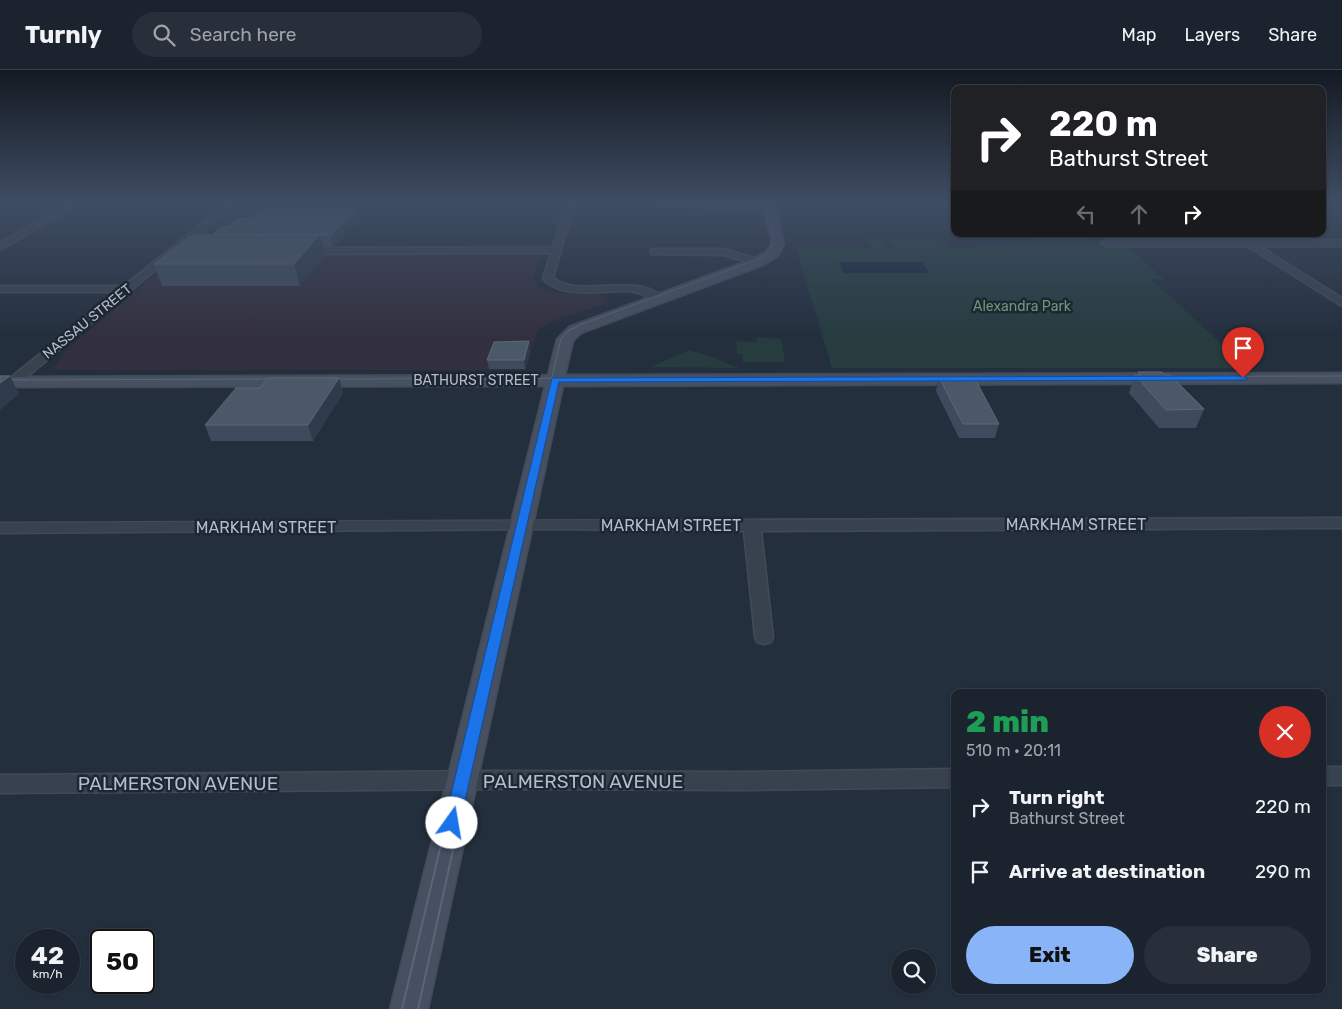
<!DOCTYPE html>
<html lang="en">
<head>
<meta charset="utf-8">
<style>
  :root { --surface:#1b232e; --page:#282f3a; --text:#f1f3f6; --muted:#a0a4aa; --line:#39404a; --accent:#8ab4f8 }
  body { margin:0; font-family:Rubik,sans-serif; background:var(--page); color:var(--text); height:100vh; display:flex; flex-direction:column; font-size:19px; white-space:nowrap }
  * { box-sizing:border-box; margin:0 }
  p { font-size:16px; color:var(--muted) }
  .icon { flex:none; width:28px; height:28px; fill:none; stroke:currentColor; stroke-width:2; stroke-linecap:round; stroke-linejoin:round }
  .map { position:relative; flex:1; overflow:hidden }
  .side { position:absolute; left:951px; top:619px; width:375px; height:305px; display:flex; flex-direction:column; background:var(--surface); border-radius:10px; box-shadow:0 1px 4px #0004,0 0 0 1px var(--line) }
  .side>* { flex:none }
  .hud { position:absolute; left:951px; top:15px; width:375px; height:152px; border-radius:10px; box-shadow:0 1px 4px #0004,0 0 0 1px var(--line); background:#202124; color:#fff; overflow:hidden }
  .tools { position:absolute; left:891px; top:879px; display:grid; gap:10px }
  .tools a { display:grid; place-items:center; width:45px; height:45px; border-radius:50%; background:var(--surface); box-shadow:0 1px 4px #0004,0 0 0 1px var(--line); font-size:25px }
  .speed { position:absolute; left:15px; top:859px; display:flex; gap:10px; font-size:25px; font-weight:700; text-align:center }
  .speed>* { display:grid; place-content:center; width:65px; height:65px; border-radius:50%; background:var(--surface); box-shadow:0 1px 4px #0004,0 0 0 1px var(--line); line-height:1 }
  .speed small { font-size:12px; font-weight:400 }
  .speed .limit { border:2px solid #111; border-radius:8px; background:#fff; color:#111 }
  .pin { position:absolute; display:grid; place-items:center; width:42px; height:42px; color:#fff; margin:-51px -21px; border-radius:50% 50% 50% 0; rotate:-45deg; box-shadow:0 0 5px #0007 }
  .pin .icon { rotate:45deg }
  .me { position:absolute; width:55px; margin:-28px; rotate:13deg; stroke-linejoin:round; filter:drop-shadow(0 0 4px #0008) }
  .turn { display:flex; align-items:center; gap:18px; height:105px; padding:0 15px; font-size:22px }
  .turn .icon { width:65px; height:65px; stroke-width:2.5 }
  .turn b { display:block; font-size:35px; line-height:42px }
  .lanes { display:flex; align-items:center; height:48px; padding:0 15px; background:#0003; justify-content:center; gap:25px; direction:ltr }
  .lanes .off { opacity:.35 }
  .round { display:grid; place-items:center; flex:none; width:52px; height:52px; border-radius:26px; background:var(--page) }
  .headline { display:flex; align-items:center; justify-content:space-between; height:85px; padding:0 15px }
  h1 { font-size:30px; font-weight:800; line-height:38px; color:#1e9e55 }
  .button { display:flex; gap:10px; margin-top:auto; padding:10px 15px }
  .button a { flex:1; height:58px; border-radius:30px; background:var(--accent); color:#111; font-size:20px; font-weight:800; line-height:58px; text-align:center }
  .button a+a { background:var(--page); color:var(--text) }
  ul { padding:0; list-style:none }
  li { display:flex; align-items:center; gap:15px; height:65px; padding:0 15px }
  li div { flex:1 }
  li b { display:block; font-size:19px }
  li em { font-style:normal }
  header { display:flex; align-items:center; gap:30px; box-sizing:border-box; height:70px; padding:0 25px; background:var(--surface); border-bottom:1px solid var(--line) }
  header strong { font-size:24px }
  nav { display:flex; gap:28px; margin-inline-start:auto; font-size:18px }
  .search { width:350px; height:45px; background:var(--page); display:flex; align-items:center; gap:12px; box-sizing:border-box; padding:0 18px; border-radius:28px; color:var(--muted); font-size:19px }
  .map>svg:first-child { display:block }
  .medical { fill:#32303f }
  .green { fill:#263c3f }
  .water { fill:#17263c }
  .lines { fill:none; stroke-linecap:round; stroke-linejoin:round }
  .minor-casing { stroke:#414a57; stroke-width:3 }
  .secondary-casing { stroke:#414a57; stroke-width:3 }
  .minor { fill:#38414e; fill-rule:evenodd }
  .secondary { fill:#465061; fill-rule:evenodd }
  .tram-far1 { stroke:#5a6575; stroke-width:1 }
  .tram { stroke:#5a6575; stroke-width:2 }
  .wall { fill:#3f4b5c }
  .shaded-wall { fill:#2f3b4b }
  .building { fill:#4b5868; stroke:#5c6777 }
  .route { fill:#1a73e8; stroke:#114b97 }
  .labels { text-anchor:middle; stroke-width:5; stroke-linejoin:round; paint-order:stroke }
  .far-park-label { font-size:14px; fill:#6b9a76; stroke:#1d2633 }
  .far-street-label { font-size:14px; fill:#b4bcc9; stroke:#1d2633 }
  .street-label { font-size:16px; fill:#b4bcc9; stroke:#1d2633 }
  .near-street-label { font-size:19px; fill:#b4bcc9; stroke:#1d2633 }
</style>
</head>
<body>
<header>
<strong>Turnly</strong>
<div class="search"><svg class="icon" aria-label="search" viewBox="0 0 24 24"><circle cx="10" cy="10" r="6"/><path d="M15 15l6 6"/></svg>Search here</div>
<nav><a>Map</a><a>Layers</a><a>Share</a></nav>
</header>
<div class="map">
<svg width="1342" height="939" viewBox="0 0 1342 939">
  <rect width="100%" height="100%" fill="#242f3e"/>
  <!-- medical -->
  <path class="medical" d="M535,184L541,187L533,210L539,217L552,222L599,224L609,229L607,233L550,252L540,259L536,266L526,300H53L64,282L173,190L192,185Z"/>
  <!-- green -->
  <path class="green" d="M230,141H248C243,145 238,142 232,146C221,153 214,164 200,164Z
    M1025,164H1080L1089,171L1033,172Z
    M900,167H940L948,178H974L973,175H1100L1103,177H1128L1164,209H1151L1248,298H832L800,192L797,178H870L866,169H882L887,178H892L887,169Z
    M756,267L781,269L785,292H743V284H737L736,271L757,272Z
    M689,280L710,286L738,298L651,297Z"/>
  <!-- water -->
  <path class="water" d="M839,192H922L929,203H844Z"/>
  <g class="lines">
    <defs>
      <path id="minor" d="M68,134H78L0,180V173Z
        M226,134H235L17,315H9L7,312L9,309L117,222H0V216H124Z
        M566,134H574L553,208C576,224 611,212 637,216C647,217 655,221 663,226L664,228L663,230C654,232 641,222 630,221C605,220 561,230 543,209L551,183L302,184L297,181L302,178L553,177Z
        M652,134H772V135L768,138L656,136Z
        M1247,169L1342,170V176H1259L1342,228V236L1247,176H1106L1101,173L1106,170Z
        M654,179H724L761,190L763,192L758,195L723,185L651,184V180Z
        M1342,448V458L761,461L773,567L771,572L764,574L757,572L755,567L744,461L546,459L0,463V453C447,450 895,450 1342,448Z
        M1322,697H1342V715H1322Z
        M955,699V717L741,720L495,719L0,723V705L495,701L741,702Z"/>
      <path id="secondary" d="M762,134H774L784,174L778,186L763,195L581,263L573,271L565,305L1342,303V313L563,316L428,939H390L545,316L0,317V307L548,305L557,269L569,257L753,189L766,182L772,174Z"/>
    </defs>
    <!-- minor casing -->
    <use href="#minor" class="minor-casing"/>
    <!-- secondary casing -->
    <use href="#secondary" class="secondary-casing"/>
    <!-- minor -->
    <use href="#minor" class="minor"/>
    <!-- secondary -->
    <use href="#secondary" class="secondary"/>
    <!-- tram-far1 -->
    <path class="tram-far1" d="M325,309L1342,306
      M0,310L280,309
      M460,695L561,269L568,261L582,254L764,187C780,172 771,152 765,134
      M472,695L557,312"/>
    <!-- tram -->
    <path class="tram" d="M402,939L460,694
      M418,939L472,694"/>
  </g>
  <!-- wall -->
  <path class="wall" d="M356,139L358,150L339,171L333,176H322L325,185L300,216H162L154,194L228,156L252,148Z
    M529,271L530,280L525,299H489L487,290Z
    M1138,302L1204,339L1196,358H1159L1129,323L1135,305H1137Z
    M939,307L999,354L995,368H959L936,321Z
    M339,308L343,323L313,371H211L205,355L260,318Z"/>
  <!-- shaded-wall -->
  <path class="shaded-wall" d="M356,139L358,150L339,171L333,176L330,165Z
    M320,164L325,185L300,216L294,194Z
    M529,271L530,280L525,299L524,290Z
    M10,306L19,324L0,340V313Z
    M339,308L343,323L313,371L308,355Z"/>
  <!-- building -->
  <path class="building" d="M261,139H356L336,160L330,165H212L222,156H228L239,148H252Z
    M320,164L294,194H154L189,167L197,165Z
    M529,271L524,290H487L494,272Z
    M1138,302H1162L1165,305H1170L1204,339L1166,340L1135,305H1141Z
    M0,306H10L0,313Z
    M939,307H974L999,354H963Z
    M268,308H339L308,355H205L236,318H260Z"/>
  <!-- sky -->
  <linearGradient id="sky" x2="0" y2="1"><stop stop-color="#141a22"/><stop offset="0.5" stop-color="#3f4d63"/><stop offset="1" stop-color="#3f4d63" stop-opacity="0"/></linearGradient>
  <rect width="1342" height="266" fill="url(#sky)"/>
  <!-- route -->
  <path class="route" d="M1243,306L1247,308L1246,310L559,312L460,753L458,758L452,760L447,758L444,753L552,308Z"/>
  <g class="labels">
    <!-- far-park labels -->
    <g class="far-park-label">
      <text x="1022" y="241">Alexandra Park</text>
    </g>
    <!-- far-street labels -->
    <g class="far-street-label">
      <text transform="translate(87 251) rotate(-39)" y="5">NASSAU STREET</text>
      <text x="476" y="315">BATHURST STREET</text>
    </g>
    <!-- street labels -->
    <g class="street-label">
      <text x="1076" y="460">MARKHAM STREET</text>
      <text x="671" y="461">MARKHAM STREET</text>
      <text x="266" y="463">MARKHAM STREET</text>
    </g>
    <!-- near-street labels -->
    <g class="near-street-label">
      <text x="583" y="718">PALMERSTON AVENUE</text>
      <text x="178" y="720">PALMERSTON AVENUE</text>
    </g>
  </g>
</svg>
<div class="tools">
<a><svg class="icon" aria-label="search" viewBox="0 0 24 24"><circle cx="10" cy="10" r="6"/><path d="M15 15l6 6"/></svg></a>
</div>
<div class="speed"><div>42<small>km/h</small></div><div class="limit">50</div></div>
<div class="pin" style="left:1243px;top:308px;background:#d93025"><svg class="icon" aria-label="arrive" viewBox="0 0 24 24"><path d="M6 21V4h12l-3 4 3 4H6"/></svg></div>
<svg class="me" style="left:452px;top:753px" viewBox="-20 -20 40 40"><circle r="19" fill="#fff"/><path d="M0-13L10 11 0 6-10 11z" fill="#1a73e8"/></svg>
<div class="hud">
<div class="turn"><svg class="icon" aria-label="right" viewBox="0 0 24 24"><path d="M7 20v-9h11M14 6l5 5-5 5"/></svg><div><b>220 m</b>Bathurst Street</div></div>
<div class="lanes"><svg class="icon off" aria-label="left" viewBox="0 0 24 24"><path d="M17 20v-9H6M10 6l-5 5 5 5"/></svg><svg class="icon off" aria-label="ahead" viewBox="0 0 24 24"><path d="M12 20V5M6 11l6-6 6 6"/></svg><svg class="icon" aria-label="right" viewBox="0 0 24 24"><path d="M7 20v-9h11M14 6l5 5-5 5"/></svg></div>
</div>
<section class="side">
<div class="headline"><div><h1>2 min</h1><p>510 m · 20:11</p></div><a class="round" style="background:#d93025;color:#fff"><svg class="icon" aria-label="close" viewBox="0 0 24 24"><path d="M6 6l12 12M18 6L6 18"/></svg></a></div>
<ul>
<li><svg class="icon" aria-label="right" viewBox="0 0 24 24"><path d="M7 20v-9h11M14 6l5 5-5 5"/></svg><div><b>Turn right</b><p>Bathurst Street</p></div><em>220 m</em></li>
<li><svg class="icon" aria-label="arrive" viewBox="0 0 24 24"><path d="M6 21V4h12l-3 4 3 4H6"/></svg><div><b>Arrive at destination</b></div><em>290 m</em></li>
</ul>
<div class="button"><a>Exit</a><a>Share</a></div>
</section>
</div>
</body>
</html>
